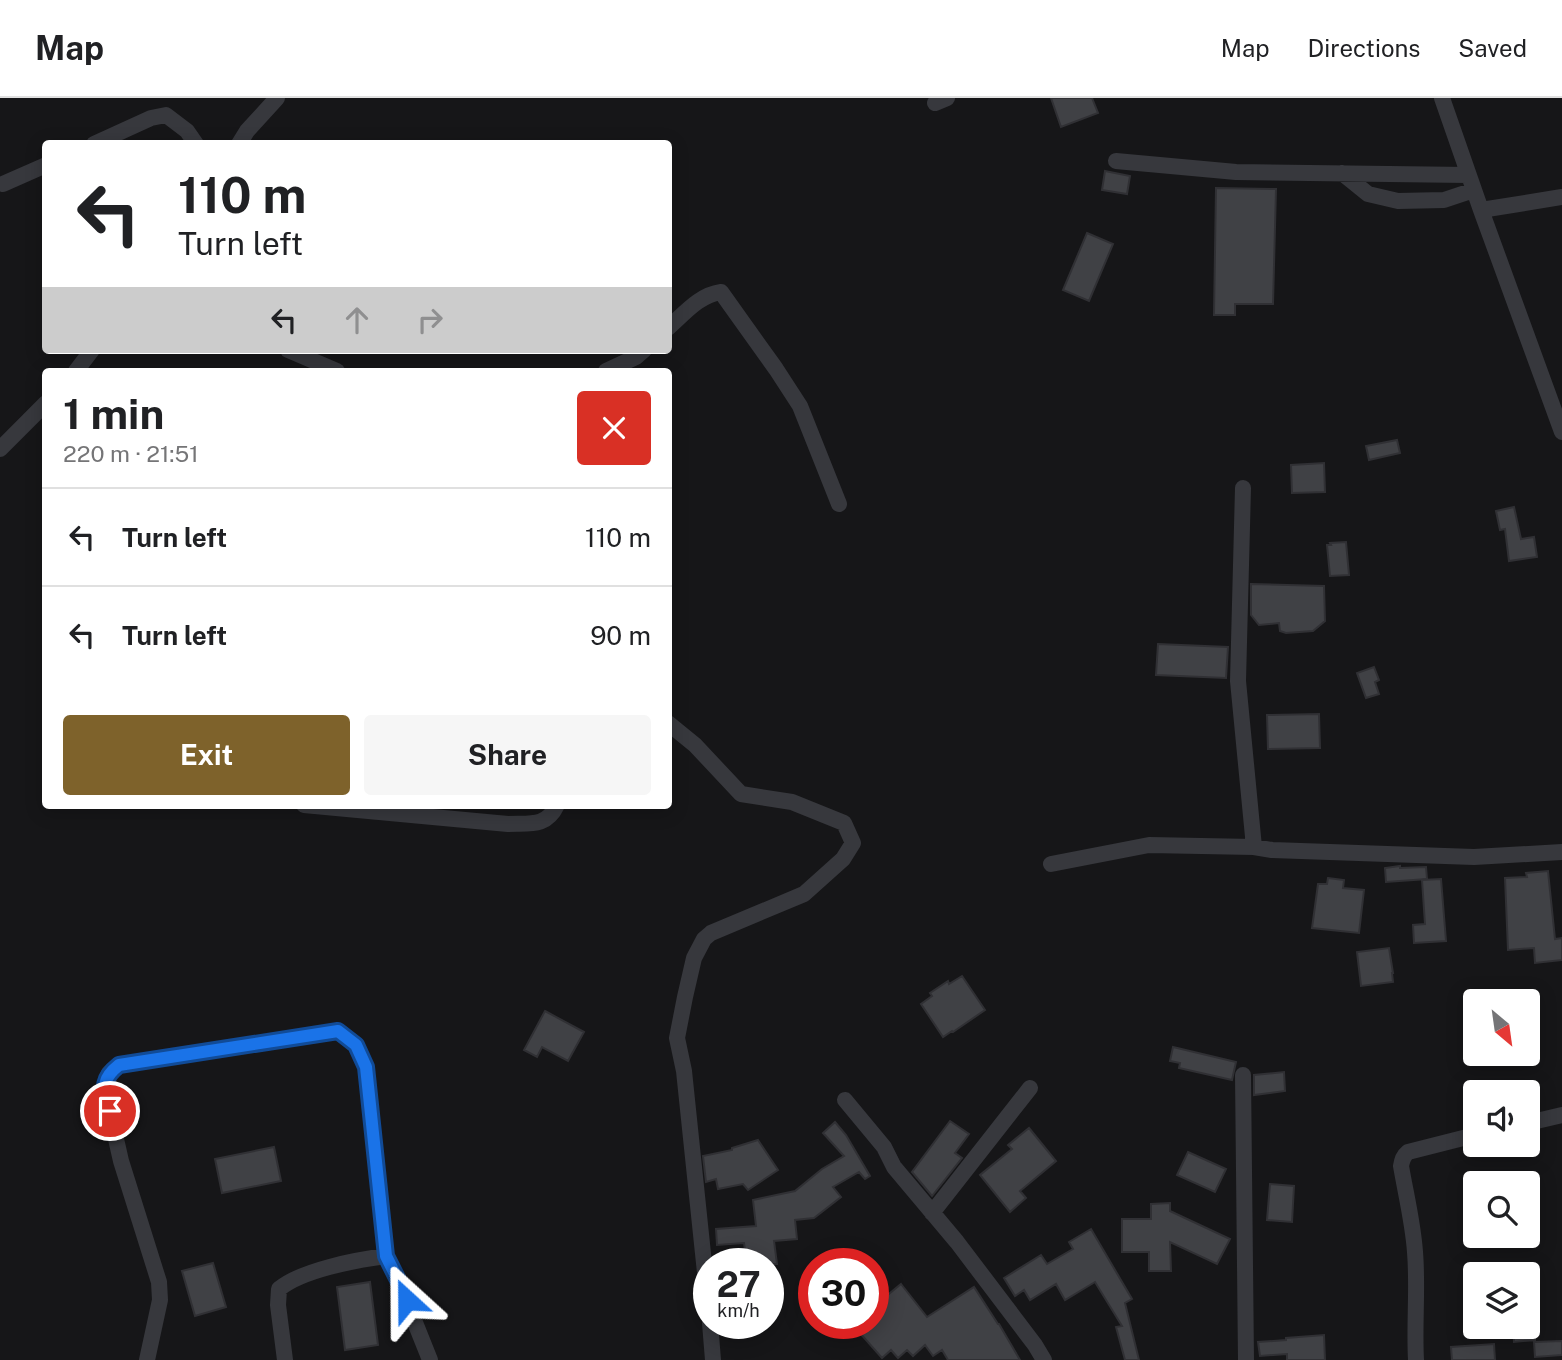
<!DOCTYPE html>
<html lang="en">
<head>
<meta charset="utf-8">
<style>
  :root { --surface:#fff; --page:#f6f6f6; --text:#202124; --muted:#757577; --line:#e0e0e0; --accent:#7e622b }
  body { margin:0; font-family:"Public Sans",sans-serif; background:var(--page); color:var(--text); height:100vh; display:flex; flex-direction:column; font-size:26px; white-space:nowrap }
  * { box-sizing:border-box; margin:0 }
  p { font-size:23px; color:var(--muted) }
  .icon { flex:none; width:38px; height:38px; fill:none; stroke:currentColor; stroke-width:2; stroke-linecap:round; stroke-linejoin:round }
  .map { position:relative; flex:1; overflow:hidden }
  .side { position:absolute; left:42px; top:270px; width:630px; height:441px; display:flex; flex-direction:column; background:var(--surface); border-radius:7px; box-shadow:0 4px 18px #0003 }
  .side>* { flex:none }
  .banner { position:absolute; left:42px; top:42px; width:630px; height:214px; border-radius:7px; box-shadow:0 4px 18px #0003; background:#fff; color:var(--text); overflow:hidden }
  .needle { width:46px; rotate:151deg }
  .controls { position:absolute; left:1463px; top:891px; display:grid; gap:14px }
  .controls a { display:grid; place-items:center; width:77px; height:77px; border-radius:7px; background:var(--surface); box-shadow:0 4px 18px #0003; font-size:35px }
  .speed { position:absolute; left:693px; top:1150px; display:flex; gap:14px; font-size:35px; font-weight:700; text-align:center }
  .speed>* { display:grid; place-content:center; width:91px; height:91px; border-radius:50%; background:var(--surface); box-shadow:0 4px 18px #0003; line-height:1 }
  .speed small { font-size:18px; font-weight:400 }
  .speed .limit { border:10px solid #d22; background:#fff; color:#111 }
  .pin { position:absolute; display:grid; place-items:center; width:60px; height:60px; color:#fff; margin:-30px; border:4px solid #fff; border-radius:50%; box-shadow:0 2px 7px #0007 }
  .me { position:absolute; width:77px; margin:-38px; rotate:336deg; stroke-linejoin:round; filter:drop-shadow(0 0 5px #0008) }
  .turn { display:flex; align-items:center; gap:24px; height:147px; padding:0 21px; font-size:32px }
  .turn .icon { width:91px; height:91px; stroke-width:2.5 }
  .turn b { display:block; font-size:49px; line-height:60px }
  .lanes { display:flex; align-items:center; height:66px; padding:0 21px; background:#0003; justify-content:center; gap:35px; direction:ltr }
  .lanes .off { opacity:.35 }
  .round { display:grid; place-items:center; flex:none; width:74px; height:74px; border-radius:7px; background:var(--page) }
  .headline { display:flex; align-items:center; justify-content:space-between; height:119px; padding:0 21px }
  h1 { font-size:42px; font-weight:700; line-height:52px }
  .cta { display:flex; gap:14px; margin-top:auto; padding:14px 21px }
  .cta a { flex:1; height:80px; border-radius:7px; background:var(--accent); color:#fff; font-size:28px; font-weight:700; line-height:80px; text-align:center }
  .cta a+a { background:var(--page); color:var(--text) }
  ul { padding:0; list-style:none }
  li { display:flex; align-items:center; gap:21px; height:98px; padding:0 21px; border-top:2px solid var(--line) }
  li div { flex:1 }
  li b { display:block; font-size:26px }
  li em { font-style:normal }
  header { display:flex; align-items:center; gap:42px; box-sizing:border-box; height:98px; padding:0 35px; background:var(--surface); border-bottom:2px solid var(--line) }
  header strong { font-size:33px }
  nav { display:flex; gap:38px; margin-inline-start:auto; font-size:24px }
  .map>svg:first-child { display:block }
  .building { fill:#404145; stroke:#303034; stroke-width:2 }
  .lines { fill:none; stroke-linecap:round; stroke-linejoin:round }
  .street { stroke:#37383d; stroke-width:16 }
  .route-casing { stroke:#114b97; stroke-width:18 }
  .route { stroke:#1a73e8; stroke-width:12 }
</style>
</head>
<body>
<header>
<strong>Map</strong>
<nav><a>Map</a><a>Directions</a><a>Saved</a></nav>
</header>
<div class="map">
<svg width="1562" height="1262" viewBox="0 0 1562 1262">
  <rect width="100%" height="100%" fill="#161618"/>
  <!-- building -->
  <path class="building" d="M1051,0H1092L1098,15L1061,29Z
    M1105,73L1130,78L1127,96L1102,92Z
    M1216,90L1276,91L1273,206H1235V217H1214Z
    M1087,135L1113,146L1089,203L1063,192Z
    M1397,342L1400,355L1369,362L1366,348Z
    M1324,365L1325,394L1292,395L1291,367Z
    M1514,409L1521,441L1534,439L1537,459L1509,463L1505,431L1500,432L1496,413Z
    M1346,444L1349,477L1330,478L1327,447H1331L1330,445Z
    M1251,486L1324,488L1325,523L1313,533L1286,535L1280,533L1279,525L1259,527L1251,517Z
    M1158,546L1228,549L1226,580L1156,577Z
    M1374,569L1379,582L1375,584L1379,596L1366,600L1357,575Z
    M1319,616L1320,650L1268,651L1267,617Z
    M1400,768V770L1426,769L1427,781L1386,784L1385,770Z
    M1548,773L1555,841L1562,840V862L1535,865L1534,850L1508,852L1505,780L1527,779L1526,775Z
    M1328,780L1344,782L1343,790L1364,792L1359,835L1312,830L1318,786H1327Z
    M1441,781L1446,843L1414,845L1413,827L1425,826L1422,782Z
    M1389,850L1393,875H1392L1393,884L1361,888L1357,854Z
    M962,878L985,912L953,934L952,933L943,939L921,906L932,898L930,895L948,883L949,886Z
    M545,913L584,934L568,963L542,949L537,959L524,952Z
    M1173,949L1236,964L1232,982L1179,970L1180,965L1170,963Z
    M1284,974L1285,993L1254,997V977Z
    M950,1023L969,1036L955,1055L962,1060L932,1098L912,1074Z
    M835,1024L846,1037L870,1078L865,1081L859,1074L833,1089L841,1099L814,1120L795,1122L797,1141L774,1143L777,1166H747L744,1145L717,1147L716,1131L756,1128L753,1102L795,1093L822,1071L844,1058L823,1035Z
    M1029,1030L1056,1063L1020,1093L1026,1100L1010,1114L980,1077L1012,1051L1008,1047Z
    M758,1042L778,1072L748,1092L743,1086L718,1091L716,1081L706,1084L703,1058L732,1052V1050Z
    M274,1049L281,1083L222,1095L215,1061Z
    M1188,1054L1226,1071L1215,1094L1177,1077Z
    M1270,1086L1294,1088L1292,1124L1267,1122Z
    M1170,1105V1113L1230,1141L1217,1166L1170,1144L1171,1173H1149V1154H1122V1121H1151V1106Z
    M1091,1131L1132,1201L1125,1205L1139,1262H1125L1116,1229L1122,1228L1095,1184L1065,1202L1056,1186L1030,1202L1024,1192L1015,1198L1004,1180L1041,1157L1047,1166L1073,1151L1069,1144Z
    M213,1165L226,1209L195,1218L182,1173Z
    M370,1184L378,1247L345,1252L337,1189Z
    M901,1186L927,1219L974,1189L998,1226H999L1020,1262H948L942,1252L933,1258L925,1247L913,1258L907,1252L898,1260L891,1252L882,1260L851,1225H873V1209Z
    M1513,1228H1534L1535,1242L1514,1244Z
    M1324,1237L1325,1262H1287V1256L1260,1258L1258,1244L1286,1242V1240Z
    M1562,1243V1257L1535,1259L1534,1244Z
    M1494,1246L1495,1262H1452L1451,1249Z"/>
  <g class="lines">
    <!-- street -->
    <path class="street" d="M1442,0L1481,112L1562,334
      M935,5L947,0
      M94,46L151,20L166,17L187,33L196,46
      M239,46L247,33L277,0
      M1116,63L1236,74L1468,77
      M1342,75L1368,96L1398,103L1444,102L1474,92
      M3,86L46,67
      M1481,112L1562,99
      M668,230C684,216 699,197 721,194L776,271L800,308L839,406
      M288,252L337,273
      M76,273L92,252
      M606,273L636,259L644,252
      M0,351L46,305
      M1243,390L1238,583L1254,749
      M668,625L695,647L741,696L792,704L844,725L853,745L843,761L804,796L711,835L704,841L694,860L685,899L677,940L684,973L709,1213
      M304,707L508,726C529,725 546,730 557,707
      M1051,766L1149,747L1254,749L1272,752L1474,759L1562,754
      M1243,977L1246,1262
      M845,1002L884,1049L894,1069L957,1144L1035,1247L1044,1262
      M1528,1025L1562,1017
      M932,1115L1030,990
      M710,1225L713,1262
      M147,1262L160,1202L159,1184L121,1063L104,988L109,975L119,967L338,933L356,947L366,969L386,1158
      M285,1262L278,1207L279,1191C302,1172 356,1162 386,1158L398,1182L430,1262
      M1416,1262C1414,1226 1418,1190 1415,1154C1413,1125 1406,1097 1401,1068C1402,1062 1403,1058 1408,1054L1475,1037"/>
  </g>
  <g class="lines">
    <defs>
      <path id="route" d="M110,1013C105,991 99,983 119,967L338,933L356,947L366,969L386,1158L398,1182L407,1202"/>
    </defs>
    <!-- route casing -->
    <use href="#route" class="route-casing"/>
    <!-- route -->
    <use href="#route" class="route"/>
  </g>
</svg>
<div class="controls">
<a><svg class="needle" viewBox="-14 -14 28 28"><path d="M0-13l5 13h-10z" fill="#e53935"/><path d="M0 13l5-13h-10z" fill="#757577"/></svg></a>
<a><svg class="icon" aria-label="sound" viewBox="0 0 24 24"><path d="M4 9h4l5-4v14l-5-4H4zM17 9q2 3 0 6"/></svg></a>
<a><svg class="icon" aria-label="search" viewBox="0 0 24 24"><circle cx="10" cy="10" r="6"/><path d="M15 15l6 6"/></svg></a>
<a><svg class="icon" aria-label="layers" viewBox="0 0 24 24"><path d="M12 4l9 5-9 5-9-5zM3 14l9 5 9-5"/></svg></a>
</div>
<div class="speed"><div>27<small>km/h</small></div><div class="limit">30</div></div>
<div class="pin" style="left:110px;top:1013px;background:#d93025"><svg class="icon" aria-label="arrive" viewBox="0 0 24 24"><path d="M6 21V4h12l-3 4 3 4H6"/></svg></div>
<svg class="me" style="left:407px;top:1202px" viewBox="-20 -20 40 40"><path d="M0-17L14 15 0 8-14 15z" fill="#1a73e8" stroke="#fff" stroke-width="4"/></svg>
<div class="banner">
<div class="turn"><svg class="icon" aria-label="left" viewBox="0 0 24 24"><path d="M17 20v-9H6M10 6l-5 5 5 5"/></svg><div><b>110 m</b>Turn left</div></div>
<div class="lanes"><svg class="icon" aria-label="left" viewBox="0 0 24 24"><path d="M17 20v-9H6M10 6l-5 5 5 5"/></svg><svg class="icon off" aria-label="ahead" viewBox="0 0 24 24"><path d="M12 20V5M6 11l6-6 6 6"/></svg><svg class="icon off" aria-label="right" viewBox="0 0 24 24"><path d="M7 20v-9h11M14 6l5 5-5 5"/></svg></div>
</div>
<section class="side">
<div class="headline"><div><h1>1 min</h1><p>220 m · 21:51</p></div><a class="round" style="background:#d93025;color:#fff"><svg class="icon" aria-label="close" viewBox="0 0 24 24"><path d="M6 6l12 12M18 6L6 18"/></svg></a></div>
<ul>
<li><svg class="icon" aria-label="left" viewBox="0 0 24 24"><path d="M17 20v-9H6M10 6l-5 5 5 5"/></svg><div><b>Turn left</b></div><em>110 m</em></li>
<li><svg class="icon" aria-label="left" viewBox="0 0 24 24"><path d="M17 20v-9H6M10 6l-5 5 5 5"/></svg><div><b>Turn left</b></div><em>90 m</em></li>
</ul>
<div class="cta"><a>Exit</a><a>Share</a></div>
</section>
</div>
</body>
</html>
